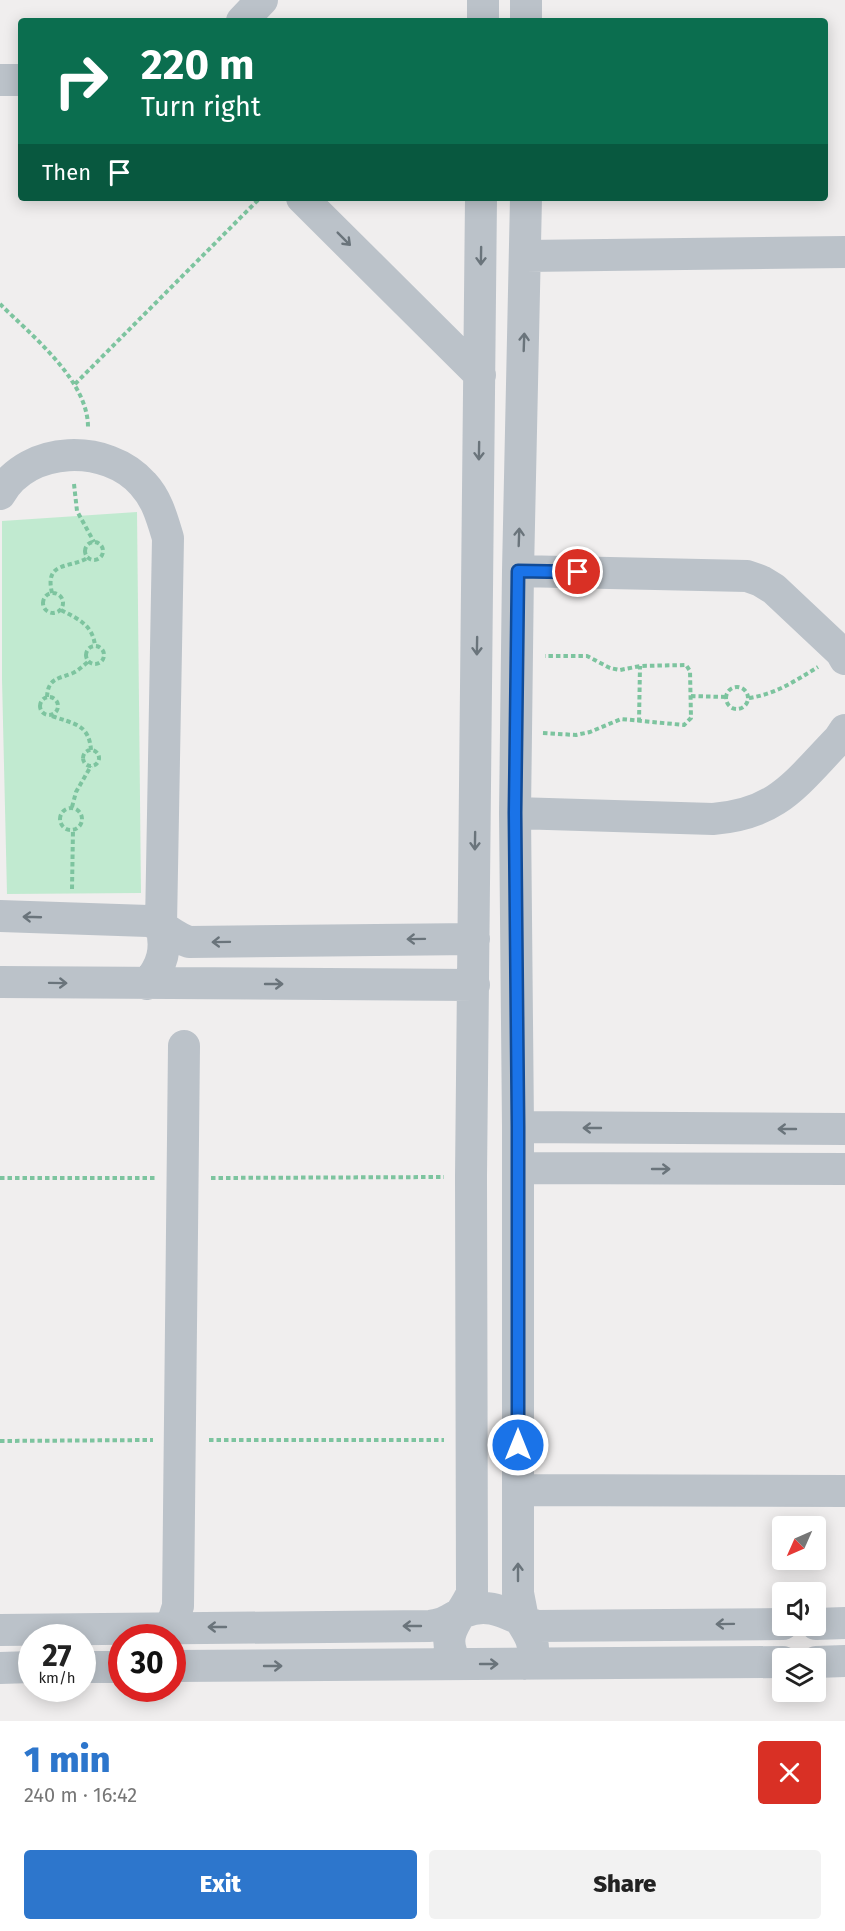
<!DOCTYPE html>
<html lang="en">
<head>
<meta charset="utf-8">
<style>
  :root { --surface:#fff; --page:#f2f2f2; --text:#222; --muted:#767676; --accent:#2d76cc }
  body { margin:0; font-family:"Fira Sans",sans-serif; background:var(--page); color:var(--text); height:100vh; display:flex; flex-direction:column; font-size:22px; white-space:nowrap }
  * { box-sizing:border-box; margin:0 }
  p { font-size:20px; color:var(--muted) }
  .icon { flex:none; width:33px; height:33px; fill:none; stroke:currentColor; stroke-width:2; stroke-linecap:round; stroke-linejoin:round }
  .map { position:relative; height:1721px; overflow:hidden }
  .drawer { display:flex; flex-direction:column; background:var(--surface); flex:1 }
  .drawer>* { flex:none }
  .hud { position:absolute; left:18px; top:18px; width:810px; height:183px; border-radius:6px; box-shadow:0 3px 15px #0003; background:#0b6e4f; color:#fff; overflow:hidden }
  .needle { width:39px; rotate:225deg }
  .tools { position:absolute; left:772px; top:1516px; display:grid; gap:12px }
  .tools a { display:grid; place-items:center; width:54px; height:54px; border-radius:6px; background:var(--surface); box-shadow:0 3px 15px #0003; font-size:30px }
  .speed { position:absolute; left:18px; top:1624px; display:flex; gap:12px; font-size:30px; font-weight:700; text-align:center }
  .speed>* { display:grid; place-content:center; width:78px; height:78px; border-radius:50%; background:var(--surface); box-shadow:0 3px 15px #0003; line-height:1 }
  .speed small { font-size:15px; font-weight:400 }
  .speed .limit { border:9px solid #d22; background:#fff; color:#111 }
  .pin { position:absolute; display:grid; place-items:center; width:51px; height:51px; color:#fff; margin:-26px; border:3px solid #fff; border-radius:50%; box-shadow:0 2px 6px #0007 }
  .me { position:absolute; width:66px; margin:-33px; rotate:0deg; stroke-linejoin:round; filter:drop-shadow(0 0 4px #0008) }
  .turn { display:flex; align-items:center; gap:21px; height:126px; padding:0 24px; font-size:27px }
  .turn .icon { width:78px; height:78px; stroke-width:2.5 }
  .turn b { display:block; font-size:42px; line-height:51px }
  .then { display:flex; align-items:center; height:57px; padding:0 24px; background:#0003; gap:12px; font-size:22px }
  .round { display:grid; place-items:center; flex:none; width:63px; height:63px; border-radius:6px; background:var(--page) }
  .summary { display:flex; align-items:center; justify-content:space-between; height:102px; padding:0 24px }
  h1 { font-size:36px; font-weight:800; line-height:45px; color:var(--accent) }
  .primary-button { display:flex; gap:12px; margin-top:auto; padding:12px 24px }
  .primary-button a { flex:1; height:69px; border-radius:6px; background:var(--accent); color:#fff; font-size:24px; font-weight:800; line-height:69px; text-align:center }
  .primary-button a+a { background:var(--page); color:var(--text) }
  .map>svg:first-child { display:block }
  .green { fill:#c1ead0 }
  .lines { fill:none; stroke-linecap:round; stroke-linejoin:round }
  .path { stroke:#7dc49f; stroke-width:4; stroke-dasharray:4.5 3; stroke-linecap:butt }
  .minor { stroke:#bbc2c9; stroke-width:32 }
  .oneway { stroke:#6a747b }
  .route-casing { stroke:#114b97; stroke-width:15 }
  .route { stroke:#1a73e8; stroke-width:10 }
</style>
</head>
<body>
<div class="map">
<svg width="845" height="1721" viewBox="0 0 845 1721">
  <rect width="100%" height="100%" fill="#f0eeee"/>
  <!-- green -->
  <path class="green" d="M137,512L141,893L7,894L2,679V521Z"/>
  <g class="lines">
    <!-- path -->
    <path class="path" d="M0,304C31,335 88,380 88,427
      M75,384L260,198
      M74,484L77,511L94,542
      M85 551a9 9 0 1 1 18 0a9 9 0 1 1-18 0Z
      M43 603a10 10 0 1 1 20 0a10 10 0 1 1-20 0Z
      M52,593C44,560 71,569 89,557
      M61,610C78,619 93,625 95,646
      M86 655a9 9 0 1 1 18 0a9 9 0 1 1-18 0Z
      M726 698a11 11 0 1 1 22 0a11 11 0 1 1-22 0Z
      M691,696L726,697
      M40 706a9 9 0 1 1 18 0a9 9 0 1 1-18 0Z
      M47,697C48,678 58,679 73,673C79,670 84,665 89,661
      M749,698C776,694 795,681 818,667
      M52,716C74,724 89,724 91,750
      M639,722L640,666
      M543,733L576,735L590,732L621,719L684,725L691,718L690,671L686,665L640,666L620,670L610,668L587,656H545
      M83 758a8 8 0 1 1 16 0a8 8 0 1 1-16 0Z
      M72,807L76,792L91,766
      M60 819a11 11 0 1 1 22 0a11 11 0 1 1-22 0Z
      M72,889L73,830
      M0,1178H156
      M211,1178L444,1177
      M209,1440H444
      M0,1441L153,1440"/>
    <!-- minor -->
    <path class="minor" d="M242,21L262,0
      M483,21V0
      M526,21V0
      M0,80H21
      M302,198L480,375
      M526,256L845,252
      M0,494C28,445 107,443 143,484C157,499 162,518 168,538L161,925C167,949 163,965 147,984
      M518,571L747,576L761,581L774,589L841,652L845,659
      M515,813L713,819C778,814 796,783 839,739L845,730
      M0,916L148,921C164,925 173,937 189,942L474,939
      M0,982L474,985
      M518,1127L845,1129
      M518,1168L845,1169
      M518,1490L845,1491
      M816,1624L845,1623
      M171,1628L178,1606L184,1046
      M0,1630L429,1626C445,1625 450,1618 464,1612C493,1600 511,1618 537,1626L783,1624
      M816,1662L845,1661
      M457,1664C437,1633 461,1619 472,1593L471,1177L481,198
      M525,1664L533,1658C535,1642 529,1634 521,1621L523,1619L518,1593V1127L515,813L518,571L526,198
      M172,1666L783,1662
      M82,1667H122
      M0,1668L32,1667"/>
  </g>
  <!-- one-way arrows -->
  <defs><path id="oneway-shaft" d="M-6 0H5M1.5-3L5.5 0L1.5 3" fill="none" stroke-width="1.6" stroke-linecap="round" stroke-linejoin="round" transform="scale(1.5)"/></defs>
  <g class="oneway">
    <use href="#oneway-shaft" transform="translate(344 239) rotate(45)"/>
    <use href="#oneway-shaft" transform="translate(481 256) rotate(91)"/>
    <use href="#oneway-shaft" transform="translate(524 342) rotate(-88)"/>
    <use href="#oneway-shaft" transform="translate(479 451) rotate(91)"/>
    <use href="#oneway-shaft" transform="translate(519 537) rotate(-88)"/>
    <use href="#oneway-shaft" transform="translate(477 646) rotate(91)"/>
    <use href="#oneway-shaft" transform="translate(475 841) rotate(91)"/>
    <use href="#oneway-shaft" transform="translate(32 917) rotate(-178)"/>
    <use href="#oneway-shaft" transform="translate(416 939) rotate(179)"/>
    <use href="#oneway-shaft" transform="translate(221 942) rotate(179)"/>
    <use href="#oneway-shaft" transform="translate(58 983) rotate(1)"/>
    <use href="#oneway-shaft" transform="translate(274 984)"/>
    <use href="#oneway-shaft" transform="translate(592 1128) rotate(-180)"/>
    <use href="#oneway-shaft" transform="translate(787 1129) rotate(-180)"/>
    <use href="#oneway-shaft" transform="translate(661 1169)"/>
    <use href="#oneway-shaft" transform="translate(518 1572) rotate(-90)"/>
    <use href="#oneway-shaft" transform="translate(725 1624) rotate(179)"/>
    <use href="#oneway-shaft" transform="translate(412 1626) rotate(180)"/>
    <use href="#oneway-shaft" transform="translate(217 1627) rotate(180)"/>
    <use href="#oneway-shaft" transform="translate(489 1664)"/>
    <use href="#oneway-shaft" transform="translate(273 1666)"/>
  </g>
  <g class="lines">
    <defs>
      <path id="route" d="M518,1445V1127L515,813L518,571L578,572"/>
    </defs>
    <!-- route casing -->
    <use href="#route" class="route-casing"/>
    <!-- route -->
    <use href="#route" class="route"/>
  </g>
</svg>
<div class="tools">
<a><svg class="needle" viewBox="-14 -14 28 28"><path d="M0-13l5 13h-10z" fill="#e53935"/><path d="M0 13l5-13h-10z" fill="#767676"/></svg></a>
<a><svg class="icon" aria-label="sound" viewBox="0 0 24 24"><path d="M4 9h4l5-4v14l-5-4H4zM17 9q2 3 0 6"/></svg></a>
<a><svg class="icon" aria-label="layers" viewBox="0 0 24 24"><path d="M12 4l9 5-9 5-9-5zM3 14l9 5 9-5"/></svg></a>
</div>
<div class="speed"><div>27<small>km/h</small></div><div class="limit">30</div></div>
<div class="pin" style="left:578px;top:572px;background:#d93025"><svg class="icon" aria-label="arrive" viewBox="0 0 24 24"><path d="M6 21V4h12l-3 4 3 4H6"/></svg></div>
<svg class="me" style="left:518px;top:1445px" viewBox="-20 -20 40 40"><circle r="17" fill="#1a73e8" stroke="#fff" stroke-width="3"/><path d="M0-11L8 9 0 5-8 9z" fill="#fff"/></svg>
<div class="hud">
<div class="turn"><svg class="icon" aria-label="right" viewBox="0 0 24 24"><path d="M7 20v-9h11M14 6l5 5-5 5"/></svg><div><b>220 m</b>Turn right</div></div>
<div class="then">Then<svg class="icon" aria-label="arrive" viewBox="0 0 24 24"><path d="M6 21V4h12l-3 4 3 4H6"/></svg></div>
</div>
</div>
<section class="drawer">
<div class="summary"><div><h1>1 min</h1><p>240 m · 16:42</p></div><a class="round" style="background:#d93025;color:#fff"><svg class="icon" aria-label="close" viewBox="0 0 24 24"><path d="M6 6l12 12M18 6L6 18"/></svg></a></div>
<div class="primary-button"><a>Exit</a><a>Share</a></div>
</section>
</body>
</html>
